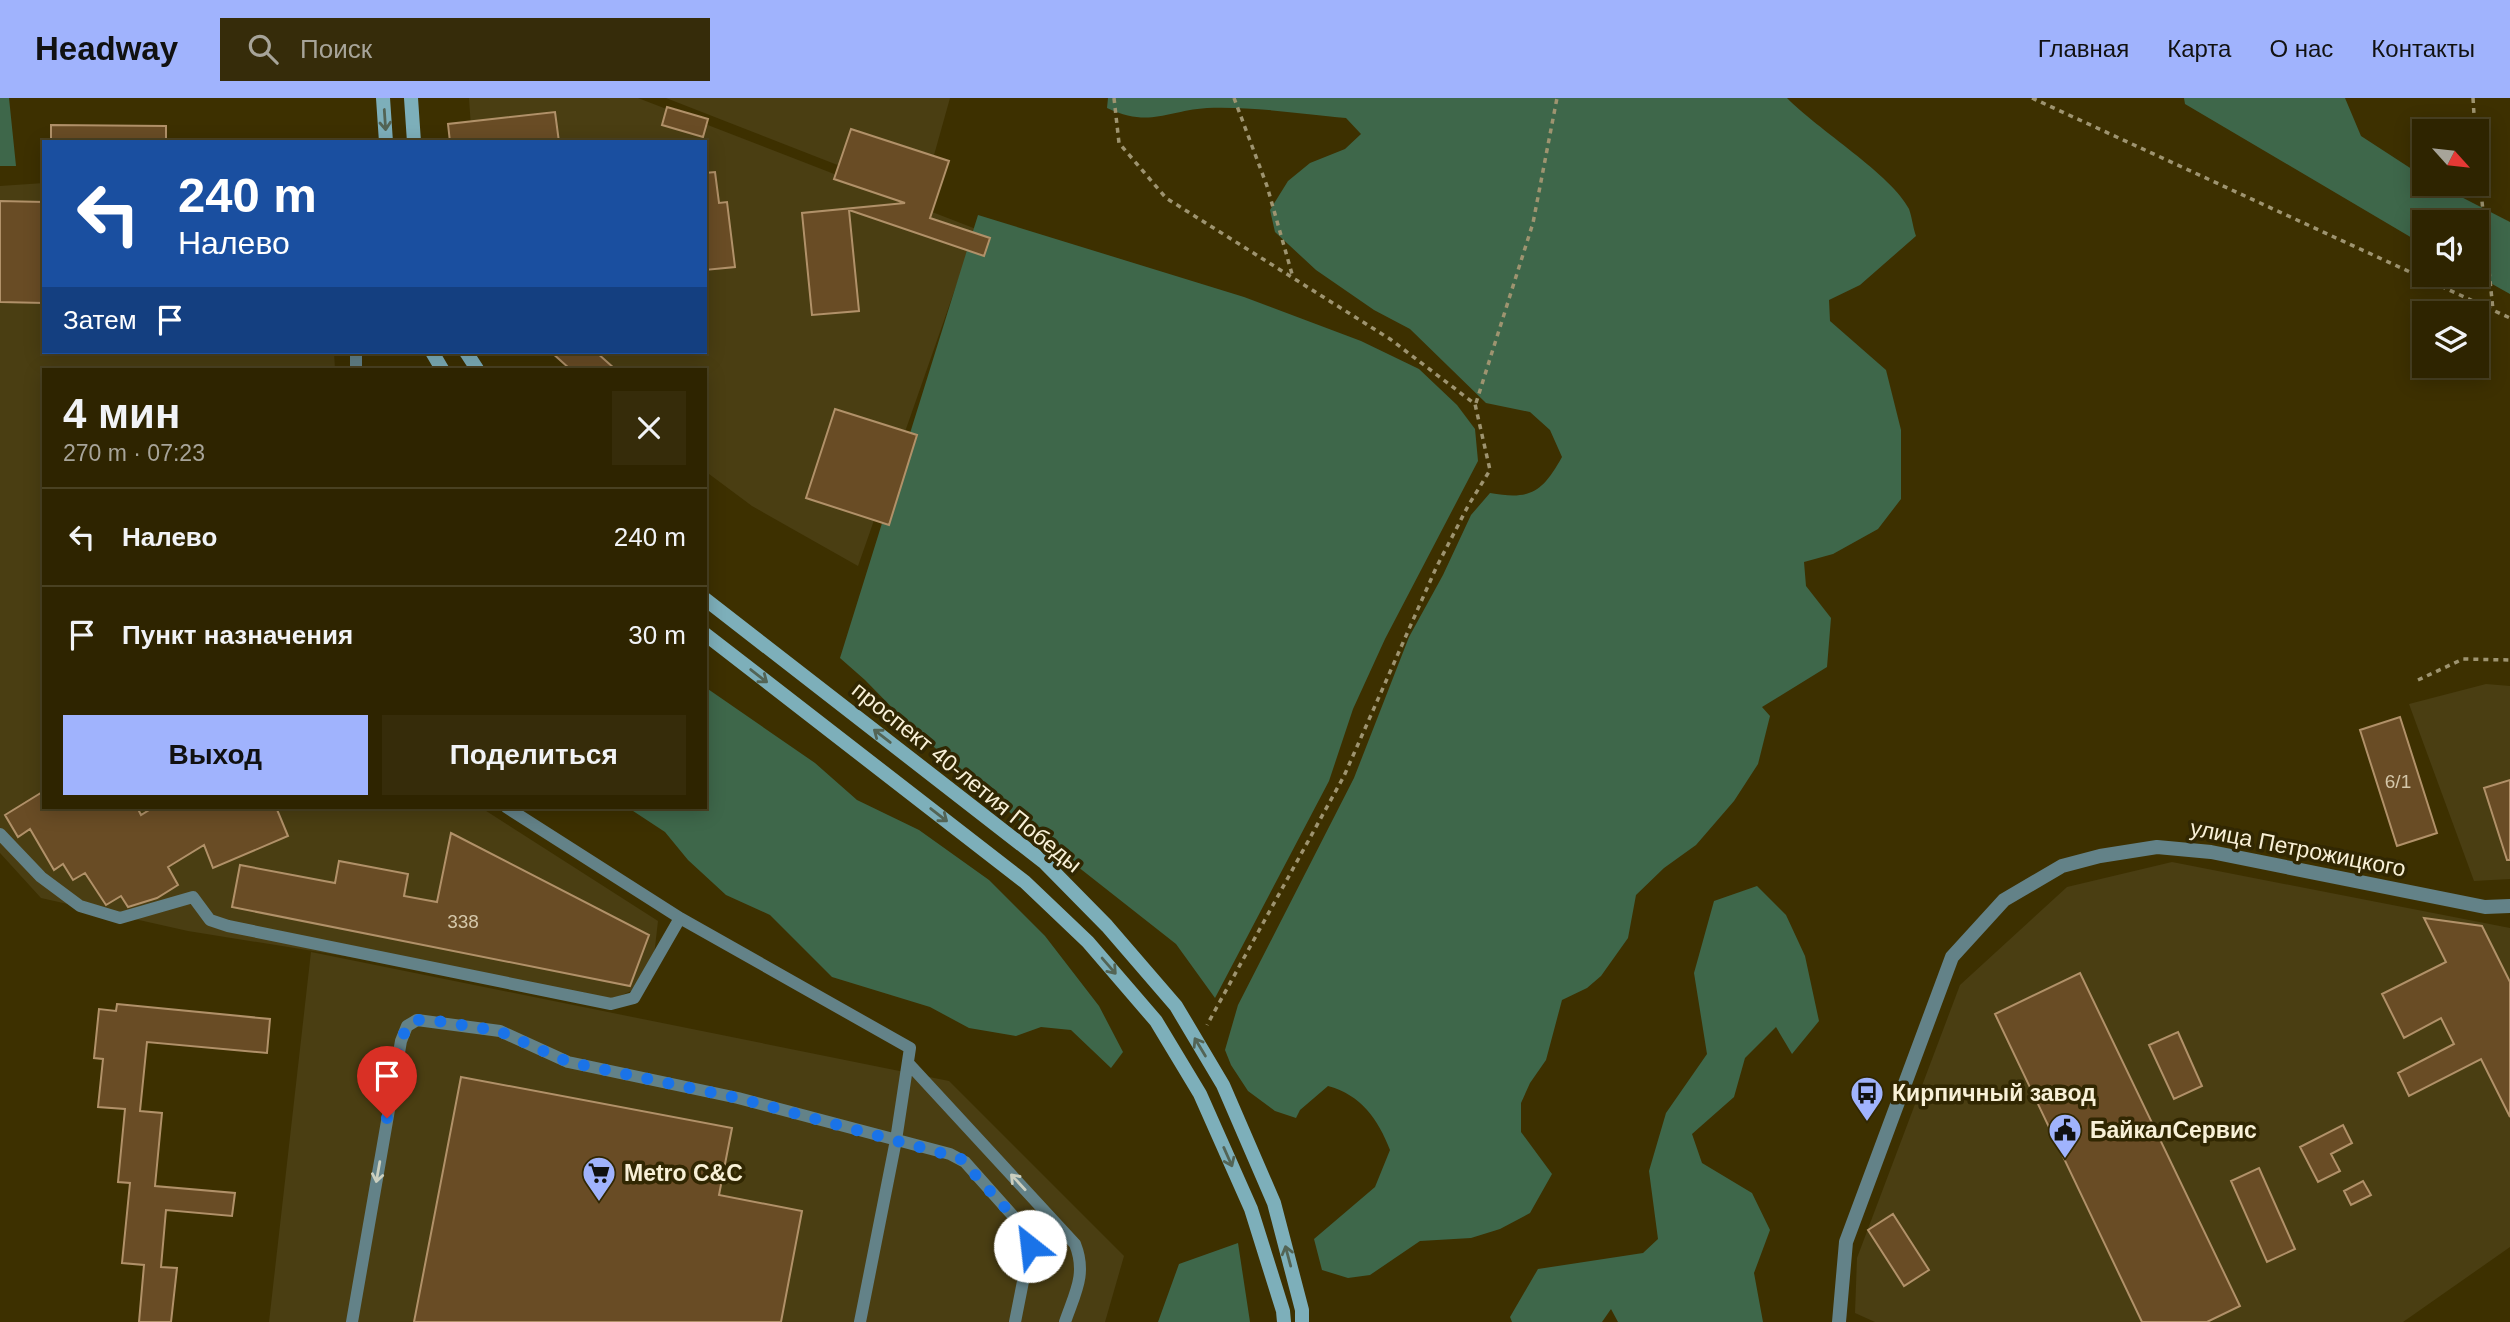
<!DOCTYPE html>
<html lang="ru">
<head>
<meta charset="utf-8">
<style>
  :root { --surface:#2e2400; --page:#362c0a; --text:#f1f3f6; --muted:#a7a499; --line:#494122; --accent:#a0b3fd }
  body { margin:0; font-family:Helvetica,sans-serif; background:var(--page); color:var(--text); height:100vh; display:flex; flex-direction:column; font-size:26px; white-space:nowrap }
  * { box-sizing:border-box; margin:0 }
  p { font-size:23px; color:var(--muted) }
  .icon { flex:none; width:38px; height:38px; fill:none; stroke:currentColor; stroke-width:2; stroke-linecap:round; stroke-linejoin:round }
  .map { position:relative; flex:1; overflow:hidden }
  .sheet { position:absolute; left:42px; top:270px; width:665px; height:441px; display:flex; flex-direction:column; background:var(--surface); border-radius:0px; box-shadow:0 4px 18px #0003,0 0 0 2px var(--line) }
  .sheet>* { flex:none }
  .top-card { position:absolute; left:42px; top:42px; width:665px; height:214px; border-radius:0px; box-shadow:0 4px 18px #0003,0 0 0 2px var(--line); background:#1a4fa0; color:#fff; overflow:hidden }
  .needle { width:46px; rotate:117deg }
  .buttons { position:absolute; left:2412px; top:21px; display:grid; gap:14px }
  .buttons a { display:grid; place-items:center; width:77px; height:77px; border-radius:0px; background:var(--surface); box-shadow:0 4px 18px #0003,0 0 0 2px var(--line); font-size:35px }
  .pin { position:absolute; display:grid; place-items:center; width:60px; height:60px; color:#fff; margin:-72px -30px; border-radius:50% 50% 50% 0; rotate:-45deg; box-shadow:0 0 7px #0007 }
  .pin .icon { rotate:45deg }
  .me { position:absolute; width:77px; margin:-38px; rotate:331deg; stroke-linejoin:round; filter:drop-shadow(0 0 5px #0008) }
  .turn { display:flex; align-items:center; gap:24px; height:147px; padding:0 21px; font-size:32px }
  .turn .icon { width:91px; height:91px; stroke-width:2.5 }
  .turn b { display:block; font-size:49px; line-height:60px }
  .then { display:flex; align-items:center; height:66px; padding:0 21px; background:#0003; gap:14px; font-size:26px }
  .round { display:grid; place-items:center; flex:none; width:74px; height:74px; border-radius:0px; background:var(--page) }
  .summary { display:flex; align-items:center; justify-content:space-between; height:119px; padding:0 21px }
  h1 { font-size:42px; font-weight:800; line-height:52px }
  .button { display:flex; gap:14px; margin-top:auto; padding:14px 21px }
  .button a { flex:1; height:80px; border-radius:0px; background:var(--accent); color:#111; font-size:28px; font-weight:800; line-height:80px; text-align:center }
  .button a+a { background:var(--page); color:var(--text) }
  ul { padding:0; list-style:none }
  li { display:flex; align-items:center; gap:21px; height:98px; padding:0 21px; border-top:2px solid var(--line) }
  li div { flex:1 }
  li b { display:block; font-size:26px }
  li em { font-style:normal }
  header { display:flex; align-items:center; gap:42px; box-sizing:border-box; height:98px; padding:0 35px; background:var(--accent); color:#111 }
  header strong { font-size:33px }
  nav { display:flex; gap:38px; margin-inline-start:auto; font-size:24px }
  .search { width:490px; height:63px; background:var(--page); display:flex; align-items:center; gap:18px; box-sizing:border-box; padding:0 24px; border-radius:0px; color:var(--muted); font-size:26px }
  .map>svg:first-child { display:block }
  .built { fill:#4a3e12 }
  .green { fill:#3e674a }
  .building { fill:#694c25; stroke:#b19169; stroke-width:2 }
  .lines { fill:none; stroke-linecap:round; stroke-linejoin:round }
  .path { stroke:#9e9470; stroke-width:3.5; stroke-dasharray:5 5; stroke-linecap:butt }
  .service { stroke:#638288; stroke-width:12 }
  .tertiary { stroke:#638288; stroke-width:14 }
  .secondary { stroke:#7dafba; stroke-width:14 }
  .oneway { stroke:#536455 }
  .oneway2 { stroke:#cbcfbf }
  .route { stroke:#1a73e8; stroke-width:12; stroke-dasharray:0 21.6 }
  .labels { text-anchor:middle; stroke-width:7; stroke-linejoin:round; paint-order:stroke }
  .number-label { font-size:19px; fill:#d4c7aa }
  .street-label { font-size:23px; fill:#f8f0d7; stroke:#312702 }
  .poi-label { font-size:23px; font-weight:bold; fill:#f8f0d7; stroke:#312702; text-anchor:start }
</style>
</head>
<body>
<header>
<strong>Headway</strong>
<div class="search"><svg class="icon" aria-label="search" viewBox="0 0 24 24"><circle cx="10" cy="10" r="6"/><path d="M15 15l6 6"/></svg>Поиск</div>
<nav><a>Главная</a><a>Карта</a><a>О нас</a><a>Контакты</a></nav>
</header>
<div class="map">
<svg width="2510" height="1224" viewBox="0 0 2510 1224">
  <rect width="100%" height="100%" fill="#3d3000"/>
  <!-- built -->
  <path class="built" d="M469,0H638L976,131L858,468L752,408L705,373V271H594L574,254H705V44H472Z
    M666,0H950L922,100Z
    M44,85V254H334L335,271H44V709H480L658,823L651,884L613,901L188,833L41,800L0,755V88Z
    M2486,586L2510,588V781L2474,783L2409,606Z
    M2172,764L2510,830V1149L2403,1224H1875L1855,1215L1857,1160L1960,887L2067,789Z
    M311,854L949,983L1124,1158L1105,1224H269Z"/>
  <!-- green -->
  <path class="green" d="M0,0H9L16,68H0Z
    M1108,0H1787C1817,31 1892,77 1909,111C1912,119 1913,130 1916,138L1860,187L1829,202L1830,223L1886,272L1901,332V401L1878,431L1833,456L1804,464L1806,488L1831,520L1827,569L1762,609L1770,618L1758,666L1734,703L1696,747L1664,770L1636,797L1628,840L1601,878L1587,890L1562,902L1546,962L1530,985L1521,1005V1034L1552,1076L1530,1115L1500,1131L1471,1140L1420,1143L1370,1177L1348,1180L1322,1172L1314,1141L1375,1089L1390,1052C1378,1021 1361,997 1328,988L1300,1012L1296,1020L1275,1013L1248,993L1231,967L1225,952L1238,907L1354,680L1409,539L1443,477L1471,417L1490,395C1530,402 1542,395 1562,359L1550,332L1530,314L1486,305L1410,231L1374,212L1316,172L1275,134L1270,112L1288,83L1310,65L1345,51L1361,36L1346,20C1303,16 1249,8 1207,10C1165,13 1150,30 1107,10Z
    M2184,0H2345L2361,38L2424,79V86H2436L2510,124V196L2476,177V124H2424V147L2185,6Z
    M978,117L1244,199L1361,243L1419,271L1457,307L1475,331L1478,363L1385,541L1353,611L1329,683L1215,900L1176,846L1021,724L912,630L865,582L840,560Z
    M705,589L815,665L857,702L919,732L989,782L1045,838L1099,908L1123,954L1111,970L1071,932L1041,929L1016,938L969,930L930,909L832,879L770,817L726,797L688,762L665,734L627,709H705Z
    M1757,788L1786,817L1805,858L1819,923L1792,956L1776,929L1745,960L1734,999L1692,1036L1702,1065L1752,1095L1770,1132L1754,1175L1763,1224H1618L1611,1211L1602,1224H1512L1510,1219L1538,1171L1643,1155L1658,1141L1649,1073L1666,1015L1707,956L1694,875L1714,803Z
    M1238,1145L1250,1224H1158L1179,1166Z"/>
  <!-- building -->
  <path class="building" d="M667,9L708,21L703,39L662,27Z
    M555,14L559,44H450L448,26Z
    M51,27L166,28V44H51Z
    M851,31L949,63L930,120L990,140L984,158L849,112L859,213L812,217L802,115L905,105L834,81Z
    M715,74L719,105L727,104L735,169L705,172V75Z
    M0,103L44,104V205L0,204Z
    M551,254H596L615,271H570Z
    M835,311L917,337L889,427L806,400Z
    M2400,619L2437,735L2397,748L2360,632Z
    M2510,682V762H2507L2484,690Z
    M44,693V709H137L141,717L154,709H276L288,738L213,770L204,747L168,769L178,787L157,800L128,809L121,798L106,807L85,775L73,782L63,766L54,772L30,731L18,739L5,717Z
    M451,735L649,837L630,888L232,809L240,767L335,785L339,763L408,776L404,798L437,804Z
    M2424,820L2482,828L2510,884V1019L2481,961L2409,998L2398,975L2454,946L2441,920L2404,940L2382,896L2446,864Z
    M2080,875L2240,1208L2207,1224H2142L1995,916Z
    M117,906L270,921L267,955L147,944L140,1013L162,1015L155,1088L235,1095L232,1118L166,1112L161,1169L177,1170L171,1224H139L144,1167L122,1165L130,1085L118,1084L125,1011L98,1009L103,961L94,960L99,911L116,913Z
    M2178,934L2202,988L2174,1001L2149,947Z
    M461,979L732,1030L719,1097L802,1113L781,1224H414Z
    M2343,1027L2352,1045L2331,1056L2340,1073L2318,1084L2300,1049Z
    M2259,1070L2295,1151L2267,1164L2231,1083Z
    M2363,1083L2371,1097L2351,1107L2344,1093Z
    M1893,1116L1929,1172L1904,1188L1868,1132Z"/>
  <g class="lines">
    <!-- path -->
    <path class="path" d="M1114,0L1119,45L1166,100L1390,241L1475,306L1490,372L1468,408L1436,470L1344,678L1207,927
      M1234,0L1267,88L1292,176
      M2032,0L2510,220
      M2473,0L2475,33
      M2476,44L2493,212
      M1476,305L1533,125L1557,0
      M2418,582L2463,561L2510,562"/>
    <!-- service -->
    <path class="service" d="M356,271V254
      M506,709L680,820L910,950L896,1042L860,1224
      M0,736L41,779L80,808L120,820L193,799L210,822L228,828L611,906L634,900L680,820
      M909,966L1075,1146C1087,1176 1075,1195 1065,1224
      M352,1224L401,943L407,928L417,922L500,933L568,964L738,1000L950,1056L965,1064L1030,1137V1148L1015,1224"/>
    <!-- tertiary -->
    <path class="tertiary" d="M1839,1224L1846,1144L1952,859L2004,802L2062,768L2100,758L2157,749L2211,754L2485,809L2510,808"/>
    <!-- secondary -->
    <path class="secondary" d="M383,0L386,44
      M411,0L414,44
      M432,254L442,271
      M466,254L477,271
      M705,501L1045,765L1107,828L1176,908L1223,987L1274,1105L1302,1212V1224
      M705,536L1025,784L1088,844L1156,923L1200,996L1251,1111L1283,1213L1284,1224"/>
  </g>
  <!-- one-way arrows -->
  <defs><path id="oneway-shaft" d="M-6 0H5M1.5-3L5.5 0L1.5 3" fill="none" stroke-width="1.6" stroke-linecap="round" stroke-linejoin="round" transform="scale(1.75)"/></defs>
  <g class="oneway">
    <use href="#oneway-shaft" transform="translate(385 22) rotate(86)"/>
    <use href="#oneway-shaft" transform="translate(759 578) rotate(38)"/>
    <use href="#oneway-shaft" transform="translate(882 638) rotate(-142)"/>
    <use href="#oneway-shaft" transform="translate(939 717) rotate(38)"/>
    <use href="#oneway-shaft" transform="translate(1109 868) rotate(49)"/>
    <use href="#oneway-shaft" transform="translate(1200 949) rotate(-121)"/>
    <use href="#oneway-shaft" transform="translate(1228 1059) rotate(66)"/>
    <use href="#oneway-shaft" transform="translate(1288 1158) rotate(-105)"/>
  </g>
  <g class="oneway2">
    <use href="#oneway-shaft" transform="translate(378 1074) rotate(100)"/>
    <use href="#oneway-shaft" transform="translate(1018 1084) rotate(-133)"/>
  </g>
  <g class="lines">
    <!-- route -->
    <path class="route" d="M387,1020L401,943L407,928L417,922H431L499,933L568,964L738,1000L960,1060L1030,1137V1148"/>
  </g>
  <!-- icons -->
  <defs>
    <symbol id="bus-pin" viewBox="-11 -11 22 30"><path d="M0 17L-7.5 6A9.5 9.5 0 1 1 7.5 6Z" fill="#a0b3fd" stroke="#312702"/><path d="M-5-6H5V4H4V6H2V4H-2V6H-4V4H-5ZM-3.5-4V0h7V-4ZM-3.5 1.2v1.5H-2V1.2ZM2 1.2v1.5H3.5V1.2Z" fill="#111"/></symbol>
    <symbol id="civic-pin" viewBox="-11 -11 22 30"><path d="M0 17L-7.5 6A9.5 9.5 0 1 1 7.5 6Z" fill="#a0b3fd" stroke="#312702"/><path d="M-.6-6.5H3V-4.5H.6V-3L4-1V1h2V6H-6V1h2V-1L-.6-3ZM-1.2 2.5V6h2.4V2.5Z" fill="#111"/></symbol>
    <symbol id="supermarket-pin" viewBox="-11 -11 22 30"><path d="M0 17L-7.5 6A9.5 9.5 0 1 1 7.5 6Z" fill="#a0b3fd" stroke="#312702"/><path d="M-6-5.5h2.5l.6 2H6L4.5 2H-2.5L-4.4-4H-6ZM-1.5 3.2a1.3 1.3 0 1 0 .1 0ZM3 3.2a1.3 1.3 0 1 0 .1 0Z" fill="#111"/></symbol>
  </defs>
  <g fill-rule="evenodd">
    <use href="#bus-pin" x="1848" y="976" width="38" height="52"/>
    <use href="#civic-pin" x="2046" y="1013" width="38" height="52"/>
    <use href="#supermarket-pin" x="580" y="1056" width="38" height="52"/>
  </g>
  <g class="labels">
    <!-- number labels -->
    <g class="number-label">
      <text x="2398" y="690">6/1</text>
      <text x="463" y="830">338</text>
    </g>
    <!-- street labels -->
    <g class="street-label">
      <text transform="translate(967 679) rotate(39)" y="8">проспект 40-летия Победы</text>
      <text transform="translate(2298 750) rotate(11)" y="8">улица Петрожицкого</text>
    </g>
    <!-- poi labels -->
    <g class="poi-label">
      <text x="1892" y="1003">Кирпичный завод</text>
      <text x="2090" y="1040">БайкалСервис</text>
      <text x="624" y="1083">Metro C&amp;C</text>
    </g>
  </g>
</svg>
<div class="buttons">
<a><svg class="needle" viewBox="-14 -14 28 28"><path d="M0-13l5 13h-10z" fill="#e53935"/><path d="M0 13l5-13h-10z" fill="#a7a499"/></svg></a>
<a><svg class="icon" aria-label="sound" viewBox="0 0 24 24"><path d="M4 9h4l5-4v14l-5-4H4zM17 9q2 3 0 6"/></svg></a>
<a><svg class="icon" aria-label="layers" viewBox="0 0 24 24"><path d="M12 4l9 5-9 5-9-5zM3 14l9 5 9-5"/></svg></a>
</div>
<div class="pin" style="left:387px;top:1020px;background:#d93025"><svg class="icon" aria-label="arrive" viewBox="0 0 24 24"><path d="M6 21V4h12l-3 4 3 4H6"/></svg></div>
<svg class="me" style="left:1030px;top:1148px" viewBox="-20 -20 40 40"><circle r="19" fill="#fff"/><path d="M0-13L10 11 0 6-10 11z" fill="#1a73e8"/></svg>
<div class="top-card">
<div class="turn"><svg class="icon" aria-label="left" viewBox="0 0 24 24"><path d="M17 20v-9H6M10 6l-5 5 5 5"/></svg><div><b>240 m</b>Налево</div></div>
<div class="then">Затем<svg class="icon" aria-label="arrive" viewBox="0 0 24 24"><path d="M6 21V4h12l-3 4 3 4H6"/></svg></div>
</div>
<section class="sheet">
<div class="summary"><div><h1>4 мин</h1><p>270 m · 07:23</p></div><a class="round"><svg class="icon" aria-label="close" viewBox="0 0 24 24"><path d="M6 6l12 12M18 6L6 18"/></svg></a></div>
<ul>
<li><svg class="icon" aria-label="left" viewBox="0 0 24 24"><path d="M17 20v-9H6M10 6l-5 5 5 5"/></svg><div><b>Налево</b></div><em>240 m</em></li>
<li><svg class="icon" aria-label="arrive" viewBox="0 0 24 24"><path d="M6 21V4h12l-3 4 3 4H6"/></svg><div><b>Пункт назначения</b></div><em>30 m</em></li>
</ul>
<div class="button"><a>Выход</a><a>Поделиться</a></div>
</section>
</div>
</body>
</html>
